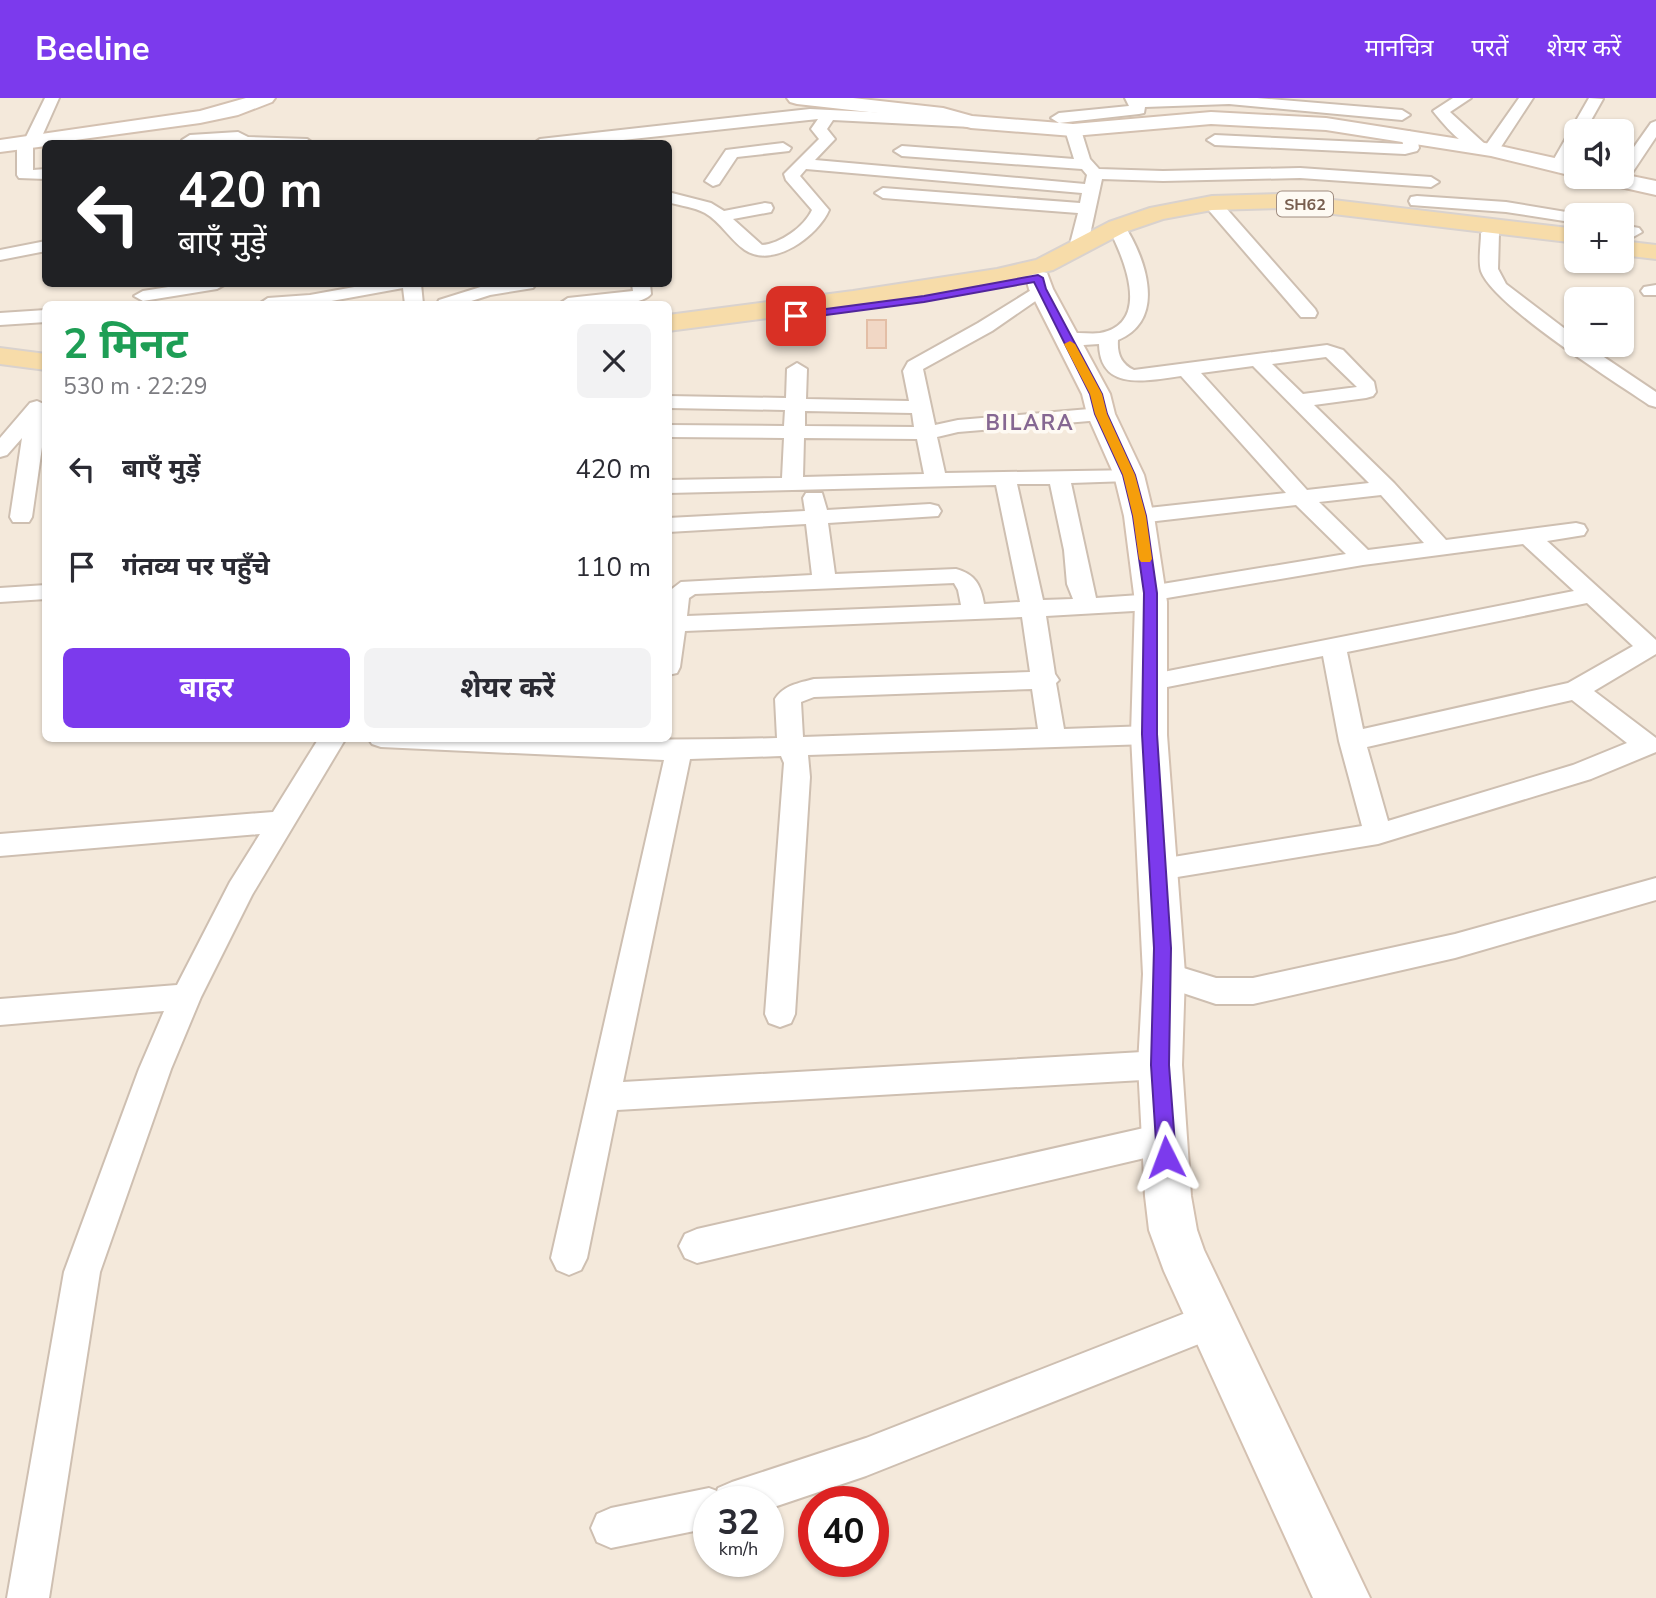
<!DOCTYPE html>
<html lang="hi">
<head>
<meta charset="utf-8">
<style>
  :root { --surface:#fff; --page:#f2f2f3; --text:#2b2b33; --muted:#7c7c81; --accent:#7c3aed }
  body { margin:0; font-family:"Nunito Sans","Noto Sans Devanagari",sans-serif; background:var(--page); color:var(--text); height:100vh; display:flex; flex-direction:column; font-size:26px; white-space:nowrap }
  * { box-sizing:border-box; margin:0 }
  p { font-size:23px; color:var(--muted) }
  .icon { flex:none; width:38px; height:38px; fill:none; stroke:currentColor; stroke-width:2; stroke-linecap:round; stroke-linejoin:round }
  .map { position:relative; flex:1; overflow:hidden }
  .details { position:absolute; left:42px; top:203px; width:630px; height:441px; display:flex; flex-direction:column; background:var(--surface); border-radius:10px; box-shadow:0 2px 5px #0004 }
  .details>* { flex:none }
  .hud { position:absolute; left:42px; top:42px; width:630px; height:147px; border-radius:10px; box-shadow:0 2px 5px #0004; background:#202124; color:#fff; overflow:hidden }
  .fabs { position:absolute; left:1564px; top:21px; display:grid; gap:14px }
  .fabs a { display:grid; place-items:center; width:70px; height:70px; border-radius:10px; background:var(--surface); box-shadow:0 2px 5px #0004; font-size:35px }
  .speed { position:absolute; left:693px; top:1388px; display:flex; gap:14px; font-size:35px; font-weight:700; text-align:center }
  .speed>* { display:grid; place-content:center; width:91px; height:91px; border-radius:50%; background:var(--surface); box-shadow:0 2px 5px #0004; line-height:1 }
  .speed small { font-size:18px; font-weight:400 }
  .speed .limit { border:10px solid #d22; background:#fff; color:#111 }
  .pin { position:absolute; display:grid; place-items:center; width:60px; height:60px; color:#fff; margin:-30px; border-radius:14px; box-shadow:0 4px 10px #0006 }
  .me { position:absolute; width:77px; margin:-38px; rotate:357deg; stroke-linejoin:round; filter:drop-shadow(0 0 5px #0008) }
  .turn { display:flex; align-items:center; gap:24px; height:147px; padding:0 21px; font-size:32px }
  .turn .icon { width:91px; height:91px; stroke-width:2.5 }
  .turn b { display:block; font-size:49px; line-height:60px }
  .round { display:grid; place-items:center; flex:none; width:74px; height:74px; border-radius:10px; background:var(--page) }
  .headline { display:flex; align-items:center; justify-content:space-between; height:119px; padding:0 21px }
  h1 { font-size:42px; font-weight:700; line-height:52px; color:#1e9e55 }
  .button { display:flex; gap:14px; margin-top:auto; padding:14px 21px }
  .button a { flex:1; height:80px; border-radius:10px; background:var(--accent); color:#fff; font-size:28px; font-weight:700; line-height:80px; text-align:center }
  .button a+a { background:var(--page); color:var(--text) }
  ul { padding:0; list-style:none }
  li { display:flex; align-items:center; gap:21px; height:98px; padding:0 21px }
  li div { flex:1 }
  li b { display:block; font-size:26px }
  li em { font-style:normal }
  header { display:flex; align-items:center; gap:42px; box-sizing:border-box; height:98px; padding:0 35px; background:var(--accent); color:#fff }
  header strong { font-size:33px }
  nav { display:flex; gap:38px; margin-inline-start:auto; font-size:24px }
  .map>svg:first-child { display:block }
  .residential { fill:#f4e9db; fill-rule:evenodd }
  .building { fill:#f1d7c5; stroke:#e3bea6; stroke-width:2 }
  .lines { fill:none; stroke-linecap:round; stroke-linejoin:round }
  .street-casing { stroke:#cebfb1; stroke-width:4 }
  .secondary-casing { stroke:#d4c1b1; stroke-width:4 }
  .primary-casing { stroke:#d9d2ce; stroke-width:4 }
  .street { fill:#fff; fill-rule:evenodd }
  .secondary { fill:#fff; fill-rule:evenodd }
  .primary { fill:#f7dca9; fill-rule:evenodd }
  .route { fill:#7c3aed; stroke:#51269a; stroke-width:2 }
  .slow { fill:#f59e0b }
  .labels { text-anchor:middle; stroke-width:7; stroke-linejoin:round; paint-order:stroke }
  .shield { fill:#fefaf3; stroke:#a08d80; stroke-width:2 }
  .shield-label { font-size:16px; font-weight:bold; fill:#775e4f }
  .far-district-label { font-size:21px; font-weight:bold; letter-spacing:2px; fill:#856792; stroke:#fefaf3 }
</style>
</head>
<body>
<header>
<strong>Beeline</strong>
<nav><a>मानचित्र</a><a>परतें</a><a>शेयर करें</a></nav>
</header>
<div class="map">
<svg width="1656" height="1500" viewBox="0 0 1656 1500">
  <rect width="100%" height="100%" fill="#fcf6ec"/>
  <!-- residential -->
  <path class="residential" d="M0,0H1656V1500H0ZM1577,33H1622V79H1577ZM46,46H668V186H46ZM1577,117H1622V163H1577ZM1577,201H1622V247H1577ZM46,206H668V640H46ZM709,1404H768V1463H709ZM814,1404H873V1463H814Z"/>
  <!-- building -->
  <path class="building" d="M867,222H886V250H867Z"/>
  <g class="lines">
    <defs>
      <path id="street" d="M45,0H59L39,45L33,49V72L46,71V81L19,80L17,77V46L25,41Z
        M1125,0H1257L1402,12L1410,17L1402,22L1229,6L1145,9L1144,15L1139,16L1059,25L1051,20L1059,15L1129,8Z
        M1453,0H1471L1450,14L1486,47L1519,0H1533L1497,55C1473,61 1447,31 1433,13Z
        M1589,0L1603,1L1585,33H1577V50L1564,71H1552L1550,68Z
        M810,11L971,19L979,24L971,29L833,22L827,31L835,41L815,62L1085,86L1087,77L1082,71L902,58L894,53L902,48L1074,61L1065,32L1073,27L1081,32L1090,61L1099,71L1163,73L1300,70L1431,79L1439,84L1431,89L1300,80L1163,83L1102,81L1088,146L1079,151L1070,146L1078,115L883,100L875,95L883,90L1080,105L1082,95L806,71L800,78L829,112C818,138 773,171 745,152C730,142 721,124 705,115C694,109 681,108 668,104V94L711,105L724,113L765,105L771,106L773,110L771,114L733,121L762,147C780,146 804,129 812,112L786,82L784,76L819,41L811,31L818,21L586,46H533L540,41Z
        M1656,23V39L1628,81H1616L1614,79H1622V66L1651,25Z
        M1409,33L1417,38L1419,50L1417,53L1405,56L1215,47L1207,42L1215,37L1403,46L1401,38Z
        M238,34L248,39L307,41L314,46H185L182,42L190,37Z
        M783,45L791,50L789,53L737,59L719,86L713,88L705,83L726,52Z
        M1417,98L1506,104L1584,117H1577V125L1506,114L1411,107L1409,103L1411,99Z
        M1212,100L1218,101L1315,211L1317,215L1315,219H1301L1206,109L1204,105L1206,101Z
        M1117,124L1123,125C1145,159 1168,221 1118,242C1117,256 1121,266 1134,272L1327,247L1343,252L1374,284L1376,294L1373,298L1366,300L1314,307L1394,385L1446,442L1576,425L1584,427L1587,432L1584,437L1547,443L1656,542V556L1594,593L1656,640V654L1591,681L1378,746L1159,782L1149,779L1145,771L1149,763L1362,728L1339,643L1323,558L1152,592L1143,590L1139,584L1143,578L1574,493L1523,446L1363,467L1161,501L1163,504L1159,509L1151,512L1046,518L1055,576L1059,582L1056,585L1064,631L1149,628L1158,631L1162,637L1158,643L1149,646L808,657L810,679L795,916L791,925L780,929L769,925L765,916L784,665L781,658L690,661L623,984L1160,953L1171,957L1176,967L1171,977L1160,981L617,1012L587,1160L581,1172L569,1177L557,1172L551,1160L664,662L381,649L372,646L368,640C505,640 641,644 777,640L775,601C784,587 799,585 814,581L1030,574L1022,519L685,533L680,569L677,575L668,577V494L681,484L812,477L806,426L668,434V420L805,413L803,400L806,395H822L827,412L930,406L938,408L941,413L938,418L828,425L835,476L956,471C975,476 981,487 984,506L1020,504L996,387L668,395V382L782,380L784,340L670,339L668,327L784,328L785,312L669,310L668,298L786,300L787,271L797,265L807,271L806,301L909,303L903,273L908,264L978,225L1041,186L1050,191L1047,195L992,233L923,271L935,327L958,322L1101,310L1108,312L1111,316L1108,320L1101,322L958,334L937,339L945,375L1137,372L1140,377L1137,382L1129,383L1071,385L1096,500L1140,497L1142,490L1150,488L1346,456L1296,407L1139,425L1131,423L1128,418L1131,413L1139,411L1286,395L1181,278C1149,282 1100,295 1099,246L1068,248L1058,242C1067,231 1087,237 1100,235C1153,225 1123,158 1108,129ZM1326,259L1357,289L1303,296L1272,266ZM1253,268L1369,385L1307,392L1201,275ZM805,313L912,315L914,329L805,328ZM804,340L917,341L924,376L803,379ZM1017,386H1050L1064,452L1067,486L1073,501L1043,502ZM1381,397L1424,445L1368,452L1319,404ZM954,485L958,492L961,507L687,518L689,500L695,496ZM1587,505L1633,548L1568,585L1363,631L1347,554ZM1032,591L1038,631L803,639L801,604L814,599ZM1572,602L1627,645L1573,667L1388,723L1367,649Z
        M1622,127L1639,130L1642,134L1633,139L1622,137Z
        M1490,130L1499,135L1498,171L1506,186L1577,240V247H1586L1656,294V309L1649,307C1615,284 1493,207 1481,173C1478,162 1481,146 1481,135Z
        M46,143V153L0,162V152Z
        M187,186H226L217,191L143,203L134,198L143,193Z
        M371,186H421L423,206H405L403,190L315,206H259L268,200L310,197Z
        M536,186L533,190L490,197L462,206H437L439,202L487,187Z
        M632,186H650L651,196C639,211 578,208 559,206L568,200L633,193Z
        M1656,187V197H1644L1641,193L1644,189Z
        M46,212V224L0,227V215Z
        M37,303L46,307V321L32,419L29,424H13L10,419L22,340L7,357L0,359V340L30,305Z
        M46,487V501L0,504V490Z
        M319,640H346L252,797L201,899L171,971L100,1174L49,1500H7L64,1174L139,971L164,913L0,927V901L177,887L230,784L260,736L0,758V736L273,714Z
        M1656,780V802L1455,860L1253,906H1216L1153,885L1149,876L1153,867L1164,864L1216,880H1253L1455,836Z
        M1166,1025L1178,1030L1183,1040L1178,1050L1166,1055L697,1165L685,1160L679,1148L685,1136L697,1131Z
        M1211,1205L1224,1210L1229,1223L1224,1236L866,1378L768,1411V1404H709V1430L611,1450L597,1444L591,1430L597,1416L611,1410L709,1390L717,1393L718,1390L732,1384L866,1340Z"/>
      <path id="secondary" d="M246,0H275L272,4L238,17L200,25L46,46V48L0,54V42L200,13Z
        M787,0H853L943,10L972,18L1073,26L1211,14L1326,20L1491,46L1577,65V79L1491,58L1326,32L1211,26L1073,38L971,30L941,22L797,6L790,4Z
        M1622,76L1656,83V97L1598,84L1595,79H1622Z
        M1038,173L1047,175L1053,191L1110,296L1115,316L1144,377L1154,418L1167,504V637L1185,876L1182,967L1191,1098L1197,1132L1204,1152L1370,1500H1313L1164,1173L1149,1132L1145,1098L1138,967L1143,876L1131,637L1135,504L1124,418L1114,377L1087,316L1082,296L1029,191L1026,180L1029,175Z"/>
      <path id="primary" d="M1283,96L1577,131V145L1283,110L1212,112L1163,121L1125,134L1053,172L997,185L853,209L668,233V217L853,193L997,171L1036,162L1109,124L1150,110L1212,98Z
        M1622,143L1656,147V161L1622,157Z
        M0,250L46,256V272L0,266Z"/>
    </defs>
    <!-- street casing -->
    <use href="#street" class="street-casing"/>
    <!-- secondary casing -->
    <use href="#secondary" class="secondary-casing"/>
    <!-- primary casing -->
    <use href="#primary" class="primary-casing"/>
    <!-- street -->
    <use href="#street" class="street"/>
    <!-- secondary -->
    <use href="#secondary" class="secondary"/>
    <!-- primary -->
    <use href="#primary" class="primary"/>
  </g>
  <!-- route -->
  <path class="route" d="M1038,177L1043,180L1046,191L1102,296L1107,316L1135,377L1146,418L1157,495V636L1171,850L1169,967L1176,1059L1173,1065L1166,1068L1160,1065L1157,1059L1151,967L1154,850L1142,636L1144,495L1133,418L1123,377L1095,316L1090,296L1034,184L924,204L796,221L791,218L796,215L924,198Z"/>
  <!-- slow -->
  <path class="slow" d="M1070,243L1075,246L1102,296L1107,316L1135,377L1146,418L1152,461L1150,464H1141L1139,461L1133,418L1123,377L1095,316L1090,296L1064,246Z"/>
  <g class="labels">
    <!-- shield labels -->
    <rect class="shield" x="1277" y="93.5" width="56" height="25" rx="5"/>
    <g class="shield-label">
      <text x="1305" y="112">SH62</text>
    </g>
    <!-- far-district labels -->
    <g class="far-district-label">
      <text x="1030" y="332">BILARA</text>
    </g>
  </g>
</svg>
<div class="fabs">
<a><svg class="icon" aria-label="sound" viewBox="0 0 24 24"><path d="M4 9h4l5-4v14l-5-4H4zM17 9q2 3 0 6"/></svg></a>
<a>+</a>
<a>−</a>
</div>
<div class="speed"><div>32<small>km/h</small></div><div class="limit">40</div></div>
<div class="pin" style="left:796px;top:218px;background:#d93025"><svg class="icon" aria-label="arrive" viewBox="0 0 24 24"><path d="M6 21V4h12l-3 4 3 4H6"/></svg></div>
<svg class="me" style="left:1166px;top:1059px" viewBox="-20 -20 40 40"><path d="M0-17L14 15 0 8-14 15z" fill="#7c3aed" stroke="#fff" stroke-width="4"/></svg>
<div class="hud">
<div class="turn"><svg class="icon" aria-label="left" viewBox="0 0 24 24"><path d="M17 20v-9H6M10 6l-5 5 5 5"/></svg><div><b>420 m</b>बाएँ मुड़ें</div></div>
</div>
<section class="details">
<div class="headline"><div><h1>2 मिनट</h1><p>530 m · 22:29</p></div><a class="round"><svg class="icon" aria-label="close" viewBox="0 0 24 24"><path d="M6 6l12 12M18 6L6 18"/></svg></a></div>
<ul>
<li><svg class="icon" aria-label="left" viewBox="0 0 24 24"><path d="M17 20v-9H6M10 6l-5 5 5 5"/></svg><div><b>बाएँ मुड़ें</b></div><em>420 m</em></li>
<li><svg class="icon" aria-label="arrive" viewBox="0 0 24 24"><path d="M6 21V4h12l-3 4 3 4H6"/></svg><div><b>गंतव्य पर पहुँचे</b></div><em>110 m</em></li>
</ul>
<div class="button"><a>बाहर</a><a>शेयर करें</a></div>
</section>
</div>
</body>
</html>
